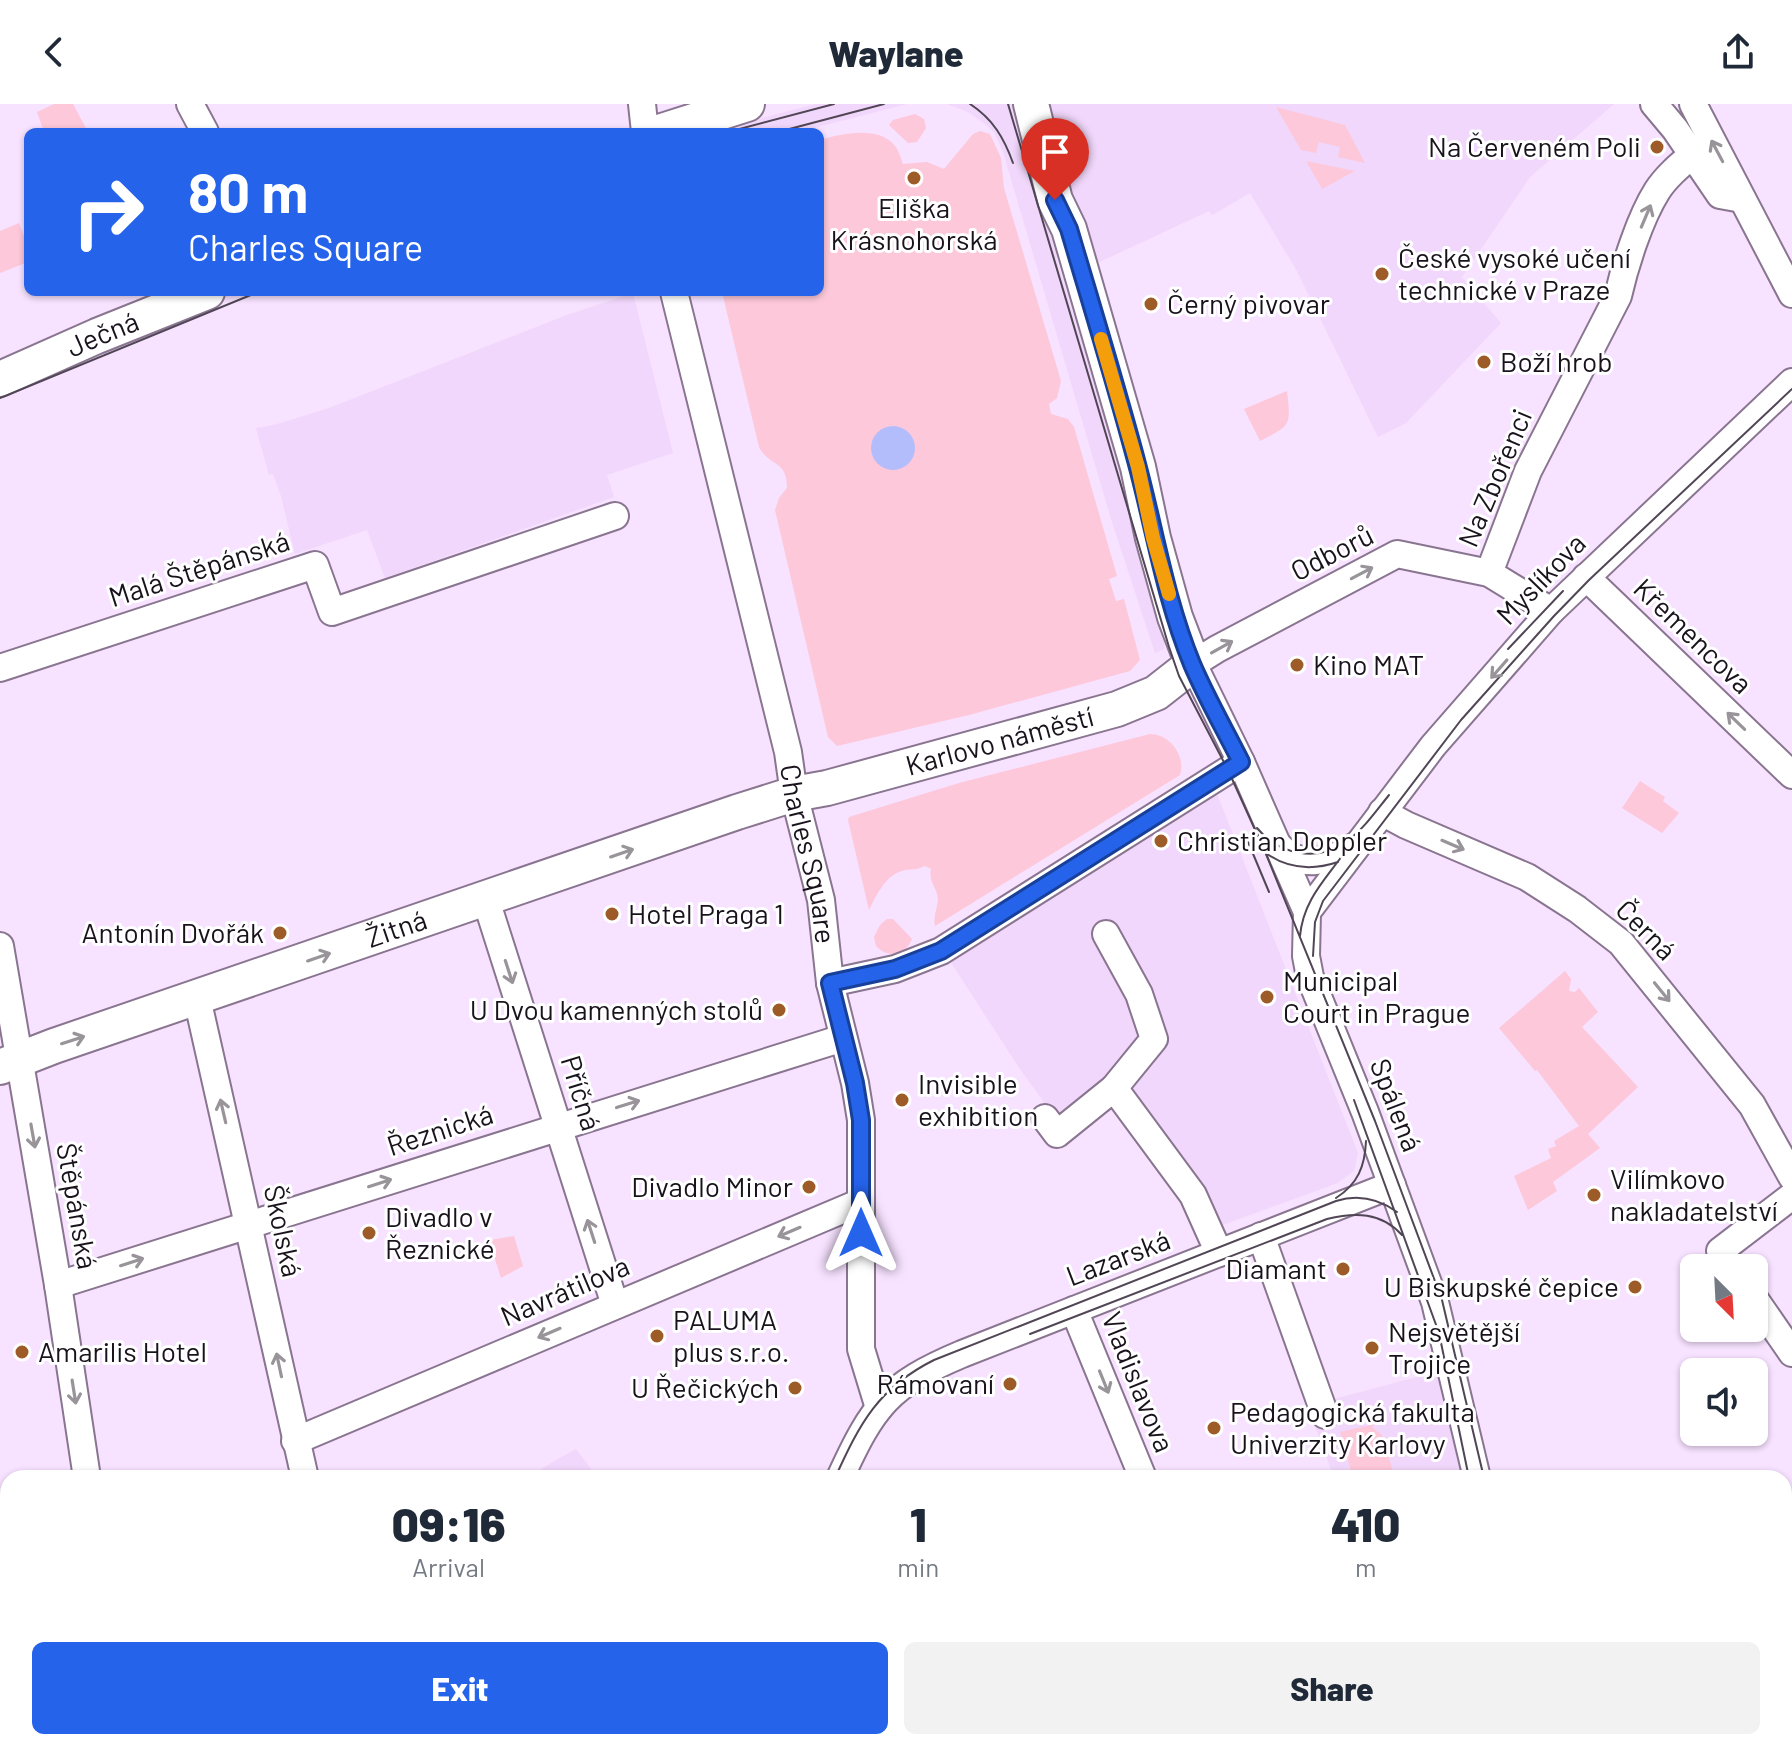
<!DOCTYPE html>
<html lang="en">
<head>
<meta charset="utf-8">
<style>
  :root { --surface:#fff; --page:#f2f2f3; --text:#1f2937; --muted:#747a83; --accent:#2563eb }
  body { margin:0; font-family:Barlow,sans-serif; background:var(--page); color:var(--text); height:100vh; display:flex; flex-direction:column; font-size:30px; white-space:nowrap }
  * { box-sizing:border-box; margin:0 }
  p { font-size:26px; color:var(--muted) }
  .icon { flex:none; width:44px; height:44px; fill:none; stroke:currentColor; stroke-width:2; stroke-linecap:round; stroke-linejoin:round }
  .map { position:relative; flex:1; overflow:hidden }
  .details { position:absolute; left:0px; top:1366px; width:1792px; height:280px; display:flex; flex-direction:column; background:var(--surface); border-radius:24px 24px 0 0; box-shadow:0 2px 6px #0004 }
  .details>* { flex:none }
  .guide { position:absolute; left:24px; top:24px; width:800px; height:168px; border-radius:12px; box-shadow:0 2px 6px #0004; background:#2563eb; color:#fff; overflow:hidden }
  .needle { width:52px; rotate:156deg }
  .buttons { position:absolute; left:1680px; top:1150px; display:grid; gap:16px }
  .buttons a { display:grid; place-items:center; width:88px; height:88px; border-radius:12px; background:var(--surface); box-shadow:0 2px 6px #0004; font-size:40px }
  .pin { position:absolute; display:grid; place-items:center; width:68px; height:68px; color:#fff; margin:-82px -34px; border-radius:50% 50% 50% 0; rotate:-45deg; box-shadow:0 0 8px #0007 }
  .pin .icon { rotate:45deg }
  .me { position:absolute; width:88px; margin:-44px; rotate:0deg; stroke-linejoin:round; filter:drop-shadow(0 0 6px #0008) }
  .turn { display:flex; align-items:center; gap:28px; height:168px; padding:0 32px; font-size:36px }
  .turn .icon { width:104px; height:104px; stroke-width:2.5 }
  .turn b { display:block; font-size:56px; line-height:68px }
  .eta { display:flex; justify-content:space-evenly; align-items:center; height:136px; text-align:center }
  .eta b { font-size:48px; font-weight:800; line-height:56px }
  .cta { display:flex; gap:16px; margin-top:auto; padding:16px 32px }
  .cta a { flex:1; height:92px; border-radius:12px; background:var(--accent); color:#fff; font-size:32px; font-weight:800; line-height:92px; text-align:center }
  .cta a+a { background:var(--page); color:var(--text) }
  header { display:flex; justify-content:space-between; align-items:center; height:104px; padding:0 32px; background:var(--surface); font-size:36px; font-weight:800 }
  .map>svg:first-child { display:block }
  .built { fill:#f1d7fb }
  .green { fill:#fdc8d9; fill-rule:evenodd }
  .water { fill:#b4bdfb }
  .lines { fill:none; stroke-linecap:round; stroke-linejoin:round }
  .minor-casing { stroke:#897590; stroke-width:30 }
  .major-casing { stroke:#897590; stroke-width:38 }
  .minor { stroke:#fff; stroke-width:26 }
  .major { stroke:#fff; stroke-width:34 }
  .tram { stroke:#514655; stroke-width:2 }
  .oneway { stroke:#989499 }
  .route-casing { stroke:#184099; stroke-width:20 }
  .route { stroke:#2563eb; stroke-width:14 }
  .slow { stroke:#f59e0b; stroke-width:14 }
  .poi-dot { fill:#9c5b27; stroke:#fff; stroke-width:3 }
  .labels { text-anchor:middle; stroke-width:6; stroke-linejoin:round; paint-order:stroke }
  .poi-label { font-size:28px; fill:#19121c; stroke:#fff; text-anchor:start }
  .street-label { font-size:28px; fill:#19121c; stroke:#fff }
</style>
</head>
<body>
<header><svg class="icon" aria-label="back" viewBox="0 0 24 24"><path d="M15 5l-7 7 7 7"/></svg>Waylane<svg class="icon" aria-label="share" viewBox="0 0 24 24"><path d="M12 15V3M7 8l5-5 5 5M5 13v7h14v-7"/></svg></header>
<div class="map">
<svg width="1792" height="1646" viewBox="0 0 1792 1646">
  <rect width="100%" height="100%" fill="#f7e2ff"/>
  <!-- built -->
  <path class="built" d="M815,0H907L798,28H709Z
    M947,0H1015L1058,152L1056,153L1165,515L1164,545L1155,549L1111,415L1003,48L994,28L985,20L968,8Z
    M1044,0H1614L1530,73L1462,173L1501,219L1406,319L1378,333L1297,167L1250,89L1212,111L1209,107L1091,162Z
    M633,189L673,349L607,371L614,393L385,474L367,426L295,450L281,392L273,370L269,371L256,324L274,321L329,304L567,211Z
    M1216,687L1358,1049L1354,1067L1338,1079L1203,1128L1099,984L1059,1019L1020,965L948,854Z
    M1439,1267L1462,1374H1334L1297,1273L1300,1270L1323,1298Z
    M576,1345L598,1374H526L558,1355Z
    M561,1638H690L685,1646H572Z
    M1267,1638H1576L1581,1646H1270Z"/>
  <!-- green -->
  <path class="green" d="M54,0H73L88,28H44L37,8Z
    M1276,3L1345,21L1365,59L1338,53L1340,43L1319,38L1316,49L1301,46Z
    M915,10L924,15L926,24L917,38L908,39L889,21L893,16Z
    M980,27L990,30L1001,54L1004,84L1061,277L1057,294L1049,300L1051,310L1068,315L1074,323L1117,472L1109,475L1116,497L1124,495L1140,556L1130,567L969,611L837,642L828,633L775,406L779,394L787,384C787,355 770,364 759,343L722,188H820V36C840,30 879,21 895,42C899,47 901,55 903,60L927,58L944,65L973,30ZM890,322L904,325L873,354L871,340Z
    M1306,57L1355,67L1322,85Z
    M19,119L28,143V158L0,169V127Z
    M1287,287C1291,322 1291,321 1260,337L1244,305Z
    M1150,630C1170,630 1186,652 1180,671L935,822C933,813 937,805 938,796C938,784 928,778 931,765L925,762C917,766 913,765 905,766C886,770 877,790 869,806L848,716L849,713L959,679Z
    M1640,677L1665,693L1663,697L1679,709L1662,729L1622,704Z
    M887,815H893L912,835C906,851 888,855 876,842L874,833L880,821Z
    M1565,867L1571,875L1569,887L1575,888L1579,884L1598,908L1582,923L1638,983L1588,1030L1600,1044L1553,1078L1557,1087L1528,1106L1514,1072L1551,1054L1548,1045L1556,1042L1554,1037L1579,1022L1537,966L1535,967L1499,924Z
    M514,1132L523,1162L501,1174L489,1136Z
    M1375,1320L1372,1323L1382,1331L1395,1374H1353L1340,1328Z
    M233,1638H319L321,1646H233Z"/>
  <!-- water -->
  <path class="water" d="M871 344a22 22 0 1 1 44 0a22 22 0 1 1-44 0Z"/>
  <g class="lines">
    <defs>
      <g id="minor">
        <path d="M190,0L205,28"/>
        <path d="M642,0L645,28"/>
        <path d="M1654,0L1675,25L1720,91L1742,95"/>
        <path d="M1693,0L1792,190"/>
        <path id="s1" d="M674,188L788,648L794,690L821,796L830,879L855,979L861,1016V1245L879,1304"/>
        <path d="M1489,469L1528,367L1618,192C1625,161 1640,114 1657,87C1666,73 1679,62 1692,51"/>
        <path d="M1586,473L1792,671"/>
        <path d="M0,564L315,461L332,508L615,412"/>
        <path d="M1382,708L1406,721L1527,773L1577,805L1621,839L1752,1001L1792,1073"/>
        <path d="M1279,742C1299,766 1332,758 1355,742"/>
        <path d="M486,796L615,1201"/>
        <path d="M1307,808L1433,642L1551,507L1792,278"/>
        <path d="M1106,830L1139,890L1154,935L1114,984"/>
        <path d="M0,842L58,1181L87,1374"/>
        <path d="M830,879L895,865L941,847L1241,658"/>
        <path d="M197,894L305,1374"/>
        <path d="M1045,1014L1057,1030L1114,984L1193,1091L1219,1149"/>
        <path d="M1261,1132L1325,1311"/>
        <path d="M1732,1164L1720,1147L1792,1092"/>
        <path d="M58,1181L843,934"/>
        <path d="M1754,1194L1792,1249"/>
        <path d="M1074,1206L1143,1374"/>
        <path d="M295,1337L861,1098"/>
        <path d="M840,1374C873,1302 888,1281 962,1250L1392,1081"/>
        <path d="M1477,1374L1435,1198L1365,1008L1310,873L1306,852L1307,808L1241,658L1193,560L1217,545L1397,450L1489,469L1551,507"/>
        <path d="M1784,1627L1792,1617"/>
        <path d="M120,1638V1646"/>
        <path d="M548,1638L559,1646"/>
        <path d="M934,1638L936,1646"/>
        <path d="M1250,1638L1253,1646"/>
        <path d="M1591,1638L1597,1646"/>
        <path d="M736,1646L738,1638"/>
        <path d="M1762,1646L1771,1638"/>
      </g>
      <g id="major">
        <path d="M659,28L747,0"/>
        <path id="s2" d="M0,275L97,232L207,188"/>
        <path id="s3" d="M0,963L54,942L737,708L794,690L827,684L1117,605L1156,589L1193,560L1175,513L1153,434L1138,363L1069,125L1055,96L1031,0"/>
      </g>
    </defs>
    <!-- minor casing -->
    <use href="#minor" class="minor-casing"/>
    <!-- major casing -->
    <use href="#major" class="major-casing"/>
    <!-- minor -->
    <use href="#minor" class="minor"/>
    <!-- major -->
    <use href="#major" class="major"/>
    <!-- tram -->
    <path class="tram" d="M970,0C993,15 1004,34 1013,59
      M1008,0L1169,543L1179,572L1228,666L1266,750L1375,1017L1442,1196L1484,1374
      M728,28L834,0
      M778,28L884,0
      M0,294L258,188
      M1508,545L1563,487
      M1257,724C1279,751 1318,759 1347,737C1364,725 1376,707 1389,691
      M1246,733L1269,788
      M1263,747C1286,765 1311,767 1338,758
      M1300,832C1303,798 1323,778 1342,752
      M1313,852L1315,818L1323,797L1461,616L1554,512L1589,476L1792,285
      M1354,996L1439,1229L1469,1374
      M1336,1094C1358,1080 1365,1062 1366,1037
      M1030,1230L1327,1115C1355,1108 1381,1108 1402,1131
      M835,1374C860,1319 878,1284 934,1256L1336,1097C1358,1090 1379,1095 1397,1108
      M1583,1638L1588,1646
      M1600,1638L1606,1646
      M740,1646L742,1638"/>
  </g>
  <!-- one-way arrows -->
  <defs><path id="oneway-shaft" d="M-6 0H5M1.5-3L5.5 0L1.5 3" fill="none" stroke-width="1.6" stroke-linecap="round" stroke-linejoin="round" transform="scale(2)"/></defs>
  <g class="oneway">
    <use href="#oneway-shaft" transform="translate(1717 47) rotate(-118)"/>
    <use href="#oneway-shaft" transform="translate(1646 112) rotate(-67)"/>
    <use href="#oneway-shaft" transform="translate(1362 469) rotate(-28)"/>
    <use href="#oneway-shaft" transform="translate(1222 543) rotate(-29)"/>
    <use href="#oneway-shaft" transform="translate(1499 565) rotate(131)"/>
    <use href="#oneway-shaft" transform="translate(1736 617) rotate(-136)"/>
    <use href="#oneway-shaft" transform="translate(1453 741) rotate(23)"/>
    <use href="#oneway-shaft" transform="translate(622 749) rotate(-19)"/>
    <use href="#oneway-shaft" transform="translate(319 853) rotate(-19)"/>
    <use href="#oneway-shaft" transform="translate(509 868) rotate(72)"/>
    <use href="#oneway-shaft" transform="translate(1662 888) rotate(51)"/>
    <use href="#oneway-shaft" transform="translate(73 936) rotate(-18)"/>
    <use href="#oneway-shaft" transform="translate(628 1000) rotate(-17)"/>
    <use href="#oneway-shaft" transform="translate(223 1007) rotate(-103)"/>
    <use href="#oneway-shaft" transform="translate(33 1032) rotate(80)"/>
    <use href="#oneway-shaft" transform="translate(380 1079) rotate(-18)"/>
    <use href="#oneway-shaft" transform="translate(591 1127) rotate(-108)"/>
    <use href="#oneway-shaft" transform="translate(789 1128) rotate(157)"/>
    <use href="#oneway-shaft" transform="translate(132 1158) rotate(-18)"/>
    <use href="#oneway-shaft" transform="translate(549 1229) rotate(157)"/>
    <use href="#oneway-shaft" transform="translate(279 1261) rotate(-102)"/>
    <use href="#oneway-shaft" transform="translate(1104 1278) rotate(68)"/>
    <use href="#oneway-shaft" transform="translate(74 1288) rotate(81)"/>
  </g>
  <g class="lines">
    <defs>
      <path id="route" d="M861,1129V1016L855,979L830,879L895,865L941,847L1241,658C1225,626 1206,593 1192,560C1165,494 1155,427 1137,360C1116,281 1092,203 1069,125L1055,96"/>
    </defs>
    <!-- route casing -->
    <use href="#route" class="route-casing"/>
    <!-- route -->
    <use href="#route" class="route"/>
    <!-- slow -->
    <path class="slow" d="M1101,235L1138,363L1153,434L1169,490"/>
  </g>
  <!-- markers -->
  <g class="poi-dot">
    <circle cx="1657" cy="43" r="8"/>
    <circle cx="914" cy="74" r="8"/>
    <circle cx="1382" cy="170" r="8"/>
    <circle cx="1151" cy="200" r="8"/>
    <circle cx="1484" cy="258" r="8"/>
    <circle cx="1297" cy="561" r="8"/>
    <circle cx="1161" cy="737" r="8"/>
    <circle cx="612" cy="810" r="8"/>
    <circle cx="280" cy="829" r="8"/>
    <circle cx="1267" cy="893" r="8"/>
    <circle cx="779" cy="906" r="8"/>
    <circle cx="902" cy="996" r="8"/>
    <circle cx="809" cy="1083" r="8"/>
    <circle cx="1594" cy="1091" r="8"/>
    <circle cx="369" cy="1129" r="8"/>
    <circle cx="1343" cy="1165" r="8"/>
    <circle cx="1635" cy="1183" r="8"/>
    <circle cx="657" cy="1232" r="8"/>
    <circle cx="1372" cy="1244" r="8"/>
    <circle cx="22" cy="1248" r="8"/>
    <circle cx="1010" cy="1280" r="8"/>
    <circle cx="795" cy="1284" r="8"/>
    <circle cx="1214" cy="1324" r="8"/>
  </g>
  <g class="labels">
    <!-- poi labels -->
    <g class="poi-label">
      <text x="1641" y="53" text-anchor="end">Na Červeném Poli</text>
      <text x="914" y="114" text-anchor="middle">Eliška<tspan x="914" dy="32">Krásnohorská</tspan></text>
      <text x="1398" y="164">České vysoké učení<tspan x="1398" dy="32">technické v Praze</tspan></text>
      <text x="1167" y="210">Černý pivovar</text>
      <text x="1500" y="268">Boží hrob</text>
      <text x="1313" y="571">Kino MAT</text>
      <text x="1177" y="747">Christian Doppler</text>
      <text x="628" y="820">Hotel Praga 1</text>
      <text x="264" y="839" text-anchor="end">Antonín Dvořák</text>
      <text x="1283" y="887">Municipal<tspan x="1283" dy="32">Court in Prague</tspan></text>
      <text x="763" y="916" text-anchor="end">U Dvou kamenných stolů</text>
      <text x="918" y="990">Invisible<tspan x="918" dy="32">exhibition</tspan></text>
      <text x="1610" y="1085">Vilímkovo<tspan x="1610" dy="32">nakladatelství</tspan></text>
      <text x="793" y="1093" text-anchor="end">Divadlo Minor</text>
      <text x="385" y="1123">Divadlo v<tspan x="385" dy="32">Řeznické</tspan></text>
      <text x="1327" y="1175" text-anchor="end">Diamant</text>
      <text x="1619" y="1193" text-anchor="end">U Biskupské čepice</text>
      <text x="673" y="1226">PALUMA<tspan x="673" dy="32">plus s.r.o.</tspan></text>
      <text x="1388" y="1238">Nejsvětější<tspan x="1388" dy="32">Trojice</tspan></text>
      <text x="38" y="1258">Amarilis Hotel</text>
      <text x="994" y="1290" text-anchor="end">Rámovaní</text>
      <text x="779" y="1294" text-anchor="end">U Řečických</text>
      <text x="1230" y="1318">Pedagogická fakulta<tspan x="1230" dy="32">Univerzity Karlovy</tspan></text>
    </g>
    <!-- street labels -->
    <g class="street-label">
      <text dy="10" stroke="none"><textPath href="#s2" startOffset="112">Ječná</textPath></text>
      <text transform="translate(1495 374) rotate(-67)" y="10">Na Zbořenci</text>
      <text transform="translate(1332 449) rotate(-27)" y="10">Odborů</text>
      <text transform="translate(199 465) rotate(-18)" y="10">Malá Štěpánská</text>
      <text transform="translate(1541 475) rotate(-46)" y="10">Myslíkova</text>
      <text transform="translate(1693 532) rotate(44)" y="10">Křemencova</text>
      <text dy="10" stroke="none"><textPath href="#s3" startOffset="1052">Karlovo náměstí</textPath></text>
      <text dy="10" stroke="none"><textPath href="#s1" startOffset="578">Charles Square</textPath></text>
      <text transform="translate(1646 826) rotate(45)" y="10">Černá</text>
      <text dy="10" stroke="none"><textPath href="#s3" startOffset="420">Žitná</textPath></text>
      <text transform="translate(581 989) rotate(73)" y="10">Příčná</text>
      <text transform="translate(1396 1001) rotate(69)" y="10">Spálená</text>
      <text transform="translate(440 1026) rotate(-18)" y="10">Řeznická</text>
      <text transform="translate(77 1102) rotate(80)" y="10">Štěpánská</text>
      <text transform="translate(283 1127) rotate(78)" y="10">Školská</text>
      <text transform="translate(1118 1154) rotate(-21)" y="10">Lazarská</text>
      <text transform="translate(565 1187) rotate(-23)" y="10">Navrátilova</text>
      <text transform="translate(1138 1278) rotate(68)" y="10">Vladislavova</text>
    </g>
  </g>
</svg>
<div class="buttons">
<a><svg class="needle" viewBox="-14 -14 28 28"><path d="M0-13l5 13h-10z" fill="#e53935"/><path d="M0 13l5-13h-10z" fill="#747a83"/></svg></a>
<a><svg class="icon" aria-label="sound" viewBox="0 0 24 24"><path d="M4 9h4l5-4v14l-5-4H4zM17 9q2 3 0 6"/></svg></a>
</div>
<div class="pin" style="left:1055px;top:96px;background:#d93025"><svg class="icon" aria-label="arrive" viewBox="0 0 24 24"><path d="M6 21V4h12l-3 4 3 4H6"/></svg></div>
<svg class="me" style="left:861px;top:1129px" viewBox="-20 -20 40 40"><path d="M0-17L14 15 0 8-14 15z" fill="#2563eb" stroke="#fff" stroke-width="4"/></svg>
<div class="guide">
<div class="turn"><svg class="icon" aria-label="right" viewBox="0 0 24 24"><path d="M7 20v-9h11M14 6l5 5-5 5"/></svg><div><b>80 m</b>Charles Square</div></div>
</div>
<section class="details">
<div class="eta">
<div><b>09:16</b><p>Arrival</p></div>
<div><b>1</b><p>min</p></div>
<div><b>410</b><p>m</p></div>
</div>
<div class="cta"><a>Exit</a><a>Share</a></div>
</section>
</div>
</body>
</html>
